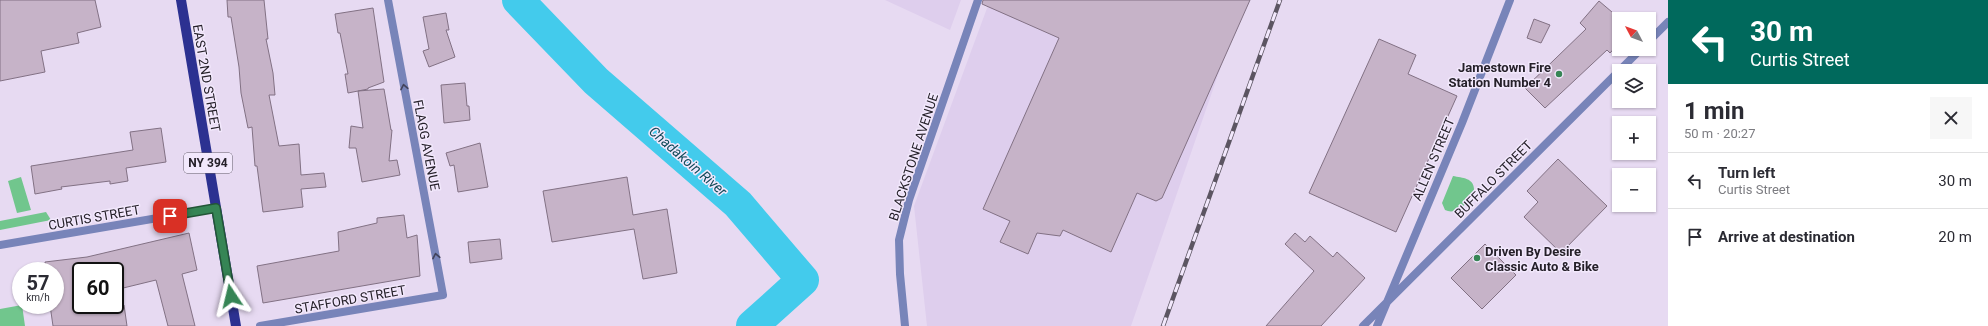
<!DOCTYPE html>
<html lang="en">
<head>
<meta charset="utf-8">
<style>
  :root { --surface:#fff; --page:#f7f7f7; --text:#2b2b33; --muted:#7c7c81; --line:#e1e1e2 }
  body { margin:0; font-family:Roboto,sans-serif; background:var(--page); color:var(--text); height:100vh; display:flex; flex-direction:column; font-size:15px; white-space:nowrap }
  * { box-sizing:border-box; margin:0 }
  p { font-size:13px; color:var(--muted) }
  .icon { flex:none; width:22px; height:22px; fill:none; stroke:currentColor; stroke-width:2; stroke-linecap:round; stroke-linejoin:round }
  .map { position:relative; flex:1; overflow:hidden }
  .panel { display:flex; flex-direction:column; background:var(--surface); width:320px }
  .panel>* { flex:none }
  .hud { background:#00695c; color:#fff; overflow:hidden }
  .needle { width:26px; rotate:311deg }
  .tools { position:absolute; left:1612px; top:12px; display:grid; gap:8px }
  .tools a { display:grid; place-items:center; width:44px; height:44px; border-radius:0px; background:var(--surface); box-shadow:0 1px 3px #0004; font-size:20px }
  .speed { position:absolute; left:12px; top:262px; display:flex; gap:8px; font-size:20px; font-weight:700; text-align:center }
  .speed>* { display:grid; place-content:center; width:52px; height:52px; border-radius:50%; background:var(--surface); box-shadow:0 1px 3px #0004; line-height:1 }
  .speed small { font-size:10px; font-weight:400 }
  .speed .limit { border:2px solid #111; border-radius:6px; background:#fff; color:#111 }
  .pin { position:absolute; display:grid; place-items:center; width:34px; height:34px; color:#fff; margin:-17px; border-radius:8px; box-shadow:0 2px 6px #0006 }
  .me { position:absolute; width:44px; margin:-22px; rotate:350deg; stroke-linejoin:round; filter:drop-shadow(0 0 3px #0008) }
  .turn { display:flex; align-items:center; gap:14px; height:84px; padding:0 16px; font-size:18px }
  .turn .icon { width:52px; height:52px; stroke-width:2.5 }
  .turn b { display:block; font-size:28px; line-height:34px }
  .round { display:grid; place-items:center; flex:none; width:42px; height:42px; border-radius:0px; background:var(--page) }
  .headline { display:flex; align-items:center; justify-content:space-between; height:68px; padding:0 16px }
  h1 { font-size:24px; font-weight:700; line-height:30px }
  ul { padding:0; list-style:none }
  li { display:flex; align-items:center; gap:12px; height:56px; padding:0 16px; border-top:1px solid var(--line) }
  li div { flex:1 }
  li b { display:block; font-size:15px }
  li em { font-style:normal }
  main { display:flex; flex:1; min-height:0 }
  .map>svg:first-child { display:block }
  .built { fill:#deceed }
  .green { fill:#71c68d }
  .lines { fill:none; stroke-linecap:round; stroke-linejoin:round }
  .river { stroke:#43cbec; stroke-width:32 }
  .building { fill:#c6b3c8; stroke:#827184 }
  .minor { stroke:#7884b9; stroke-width:8 }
  .tertiary { stroke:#7884b9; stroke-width:8 }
  .primary { stroke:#2c3191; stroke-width:10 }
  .rail-casing { stroke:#5c5562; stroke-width:4.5 }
  .rail { stroke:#f2e8fc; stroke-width:3; stroke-dasharray:9; stroke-linecap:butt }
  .oneway { stroke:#42435b }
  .route-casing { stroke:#235637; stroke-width:10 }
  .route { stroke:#368555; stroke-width:7 }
  .poi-dot { fill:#368555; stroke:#f2e8fc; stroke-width:1.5 }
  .labels { text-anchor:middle; stroke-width:3; stroke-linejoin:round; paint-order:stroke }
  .shield { fill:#f2e8fc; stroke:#625c68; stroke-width:1 }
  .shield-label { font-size:12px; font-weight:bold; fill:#252029 }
  .poi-label { font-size:13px; font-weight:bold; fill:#252029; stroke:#f2e8fc; text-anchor:end }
  .street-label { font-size:13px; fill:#252029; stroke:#f2e8fc }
  .water-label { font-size:14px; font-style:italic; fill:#0f4957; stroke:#f2e8fc }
</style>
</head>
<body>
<main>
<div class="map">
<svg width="1668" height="326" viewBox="0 0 1668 326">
  <rect width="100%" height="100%" fill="#e7daf2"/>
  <!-- built -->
  <path class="built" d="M885,0H961L950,30Z
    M990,0H1244L1131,326H927L914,206Z"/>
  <!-- green -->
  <path class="green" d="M1453,176C1463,178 1475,178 1474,191C1470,202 1457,216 1445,210L1442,203Z
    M21,177L31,210L17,213L8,181Z
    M46,212L51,220L0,230V221Z
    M22,305L25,326H0V309Z"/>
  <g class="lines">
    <!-- river -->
    <path class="river" d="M518,0L596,81L738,204L803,280L752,326"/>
  </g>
  <!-- building -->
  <path class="building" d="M0,0H95L101,27L77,33L79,43L41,51L45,72L0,81Z
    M227,0H264L268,39H266L273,73L275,95H269L279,146L299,144L301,175L324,173L326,187L301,189L303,207L263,212L257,166H255L252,127L248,128L241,93L239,67L231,17H228Z
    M983,0H1250L1162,198L1156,201L1137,193L1111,252L1063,230L1060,236L1037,233L1028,254L1000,242L1010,221L983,209L1059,38L982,4Z
    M1599,1L1619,18V43L1610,53L1607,50L1545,108L1525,88L1586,29L1580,23Z
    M373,8L384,82L368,88V89L348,93L345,74H348L340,33H338L335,14Z
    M446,13L449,30H446L455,57L429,67L423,51L429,49L423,17Z
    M1534,19L1550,25L1541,43L1527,38Z
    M1379,39L1416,55L1408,74L1457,96L1396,232L1309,193Z
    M465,83L467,106H469L470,120L444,123L441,85Z
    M384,89L391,130H392L389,161L397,160L400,175L362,182L356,148H349L351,126L363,128L358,91Z
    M161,128L166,162L126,168L128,181L110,184V181L61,187L62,189L35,194L31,166L133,150L130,132Z
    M480,143L488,187L458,192L454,165L450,166L446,153Z
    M1558,159L1607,206L1561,253L1524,217L1538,202L1527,191Z
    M627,177L633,215L667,209L677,273L643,279L634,229L552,242L543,191Z
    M404,215L407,238L417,235L420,276L263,303L257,266L339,251L338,232L377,223V218Z
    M189,233L197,270L182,274L195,326H168L156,280L115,290V271H81V305H124L127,326H53L50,305H55V271H46L45,262L87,257Z
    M1295,233L1305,242L1310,236L1333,257L1337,252L1365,278L1321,326H1266L1314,271L1285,244Z
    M500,239L502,259L470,263L468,242Z
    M1485,244L1516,275L1482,309L1451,278Z"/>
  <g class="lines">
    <!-- minor -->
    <path class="minor" d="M0,245L216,208
      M260,326L443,295L388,0
      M905,326L900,274L899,240L909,200L978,0"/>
    <!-- tertiary -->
    <path class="tertiary" d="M1649,41L1668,22
      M1363,326L1641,49
      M1377,326L1462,123L1510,0"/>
    <!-- primary -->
    <path class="primary" d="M181,0L236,326"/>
    <defs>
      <path id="rail" d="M1163,326L1280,0"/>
    </defs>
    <!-- rail casing -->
    <use href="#rail" class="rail-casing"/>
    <!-- rail -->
    <use href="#rail" class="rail"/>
  </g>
  <!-- one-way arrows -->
  <defs><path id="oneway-chevron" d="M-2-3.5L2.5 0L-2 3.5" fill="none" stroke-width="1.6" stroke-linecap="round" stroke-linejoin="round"/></defs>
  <g class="oneway">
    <use href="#oneway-chevron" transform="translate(404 87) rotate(-101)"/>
    <use href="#oneway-chevron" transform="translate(436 256) rotate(-101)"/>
  </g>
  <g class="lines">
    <defs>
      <path id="route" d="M170,216L216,208L231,296"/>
    </defs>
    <!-- route casing -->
    <use href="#route" class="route-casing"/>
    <!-- route -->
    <use href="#route" class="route"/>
  </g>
  <!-- markers -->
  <g class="poi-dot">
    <circle cx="1559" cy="74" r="4"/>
    <circle cx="1477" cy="258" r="4"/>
  </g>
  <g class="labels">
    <!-- shield labels -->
    <rect class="shield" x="184" y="153" width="48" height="20" rx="3"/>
    <g class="shield-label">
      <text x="208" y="167">NY 394</text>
    </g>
    <!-- poi labels -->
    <g class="poi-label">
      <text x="1551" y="72">Jamestown Fire<tspan x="1551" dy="15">Station Number 4</tspan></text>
      <text x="1485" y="256" text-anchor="start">Driven By Desire<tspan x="1485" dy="15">Classic Auto &amp; Bike</tspan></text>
    </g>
    <!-- street labels -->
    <g class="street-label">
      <text transform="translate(207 78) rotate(80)" y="5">EAST 2ND STREET</text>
      <text transform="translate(427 145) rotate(79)" y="5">FLAGG AVENUE</text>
      <text transform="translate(913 157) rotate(-72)" y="5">BLACKSTONE AVENUE</text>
      <text transform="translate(1433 159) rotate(-67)" y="5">ALLEN STREET</text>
      <text transform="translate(1493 179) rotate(-45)" y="5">BUFFALO STREET</text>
      <text transform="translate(94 217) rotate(-10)" y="5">CURTIS STREET</text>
      <text transform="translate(350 299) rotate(-10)" y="5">STAFFORD STREET</text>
    </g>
    <!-- water labels -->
    <g class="water-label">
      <text transform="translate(688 161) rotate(41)" y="5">Chadakoin River</text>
    </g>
  </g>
</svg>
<div class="tools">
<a><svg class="needle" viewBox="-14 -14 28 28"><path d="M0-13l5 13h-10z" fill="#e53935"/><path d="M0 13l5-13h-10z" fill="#7c7c81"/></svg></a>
<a><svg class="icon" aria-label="layers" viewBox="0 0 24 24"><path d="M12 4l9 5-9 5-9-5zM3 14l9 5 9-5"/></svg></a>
<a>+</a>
<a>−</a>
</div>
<div class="speed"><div>57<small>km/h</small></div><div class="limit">60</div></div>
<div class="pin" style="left:170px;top:216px;background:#d93025"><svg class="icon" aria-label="arrive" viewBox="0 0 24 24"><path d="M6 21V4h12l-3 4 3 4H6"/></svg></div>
<svg class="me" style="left:231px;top:296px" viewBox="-20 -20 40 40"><path d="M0-17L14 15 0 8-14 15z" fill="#368555" stroke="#fff" stroke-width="4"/></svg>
</div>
<section class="panel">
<div class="hud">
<div class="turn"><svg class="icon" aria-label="left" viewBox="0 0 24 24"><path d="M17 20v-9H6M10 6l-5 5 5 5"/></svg><div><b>30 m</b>Curtis Street</div></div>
</div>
<div class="headline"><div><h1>1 min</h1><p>50 m · 20:27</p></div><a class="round"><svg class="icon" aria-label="close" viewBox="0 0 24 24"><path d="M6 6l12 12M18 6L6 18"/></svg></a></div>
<ul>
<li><svg class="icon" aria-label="left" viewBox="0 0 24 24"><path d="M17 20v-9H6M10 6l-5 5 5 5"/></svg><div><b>Turn left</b><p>Curtis Street</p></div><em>30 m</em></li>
<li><svg class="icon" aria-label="arrive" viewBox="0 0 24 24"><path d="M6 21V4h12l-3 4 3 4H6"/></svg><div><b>Arrive at destination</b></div><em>20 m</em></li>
</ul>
</section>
</main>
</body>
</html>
